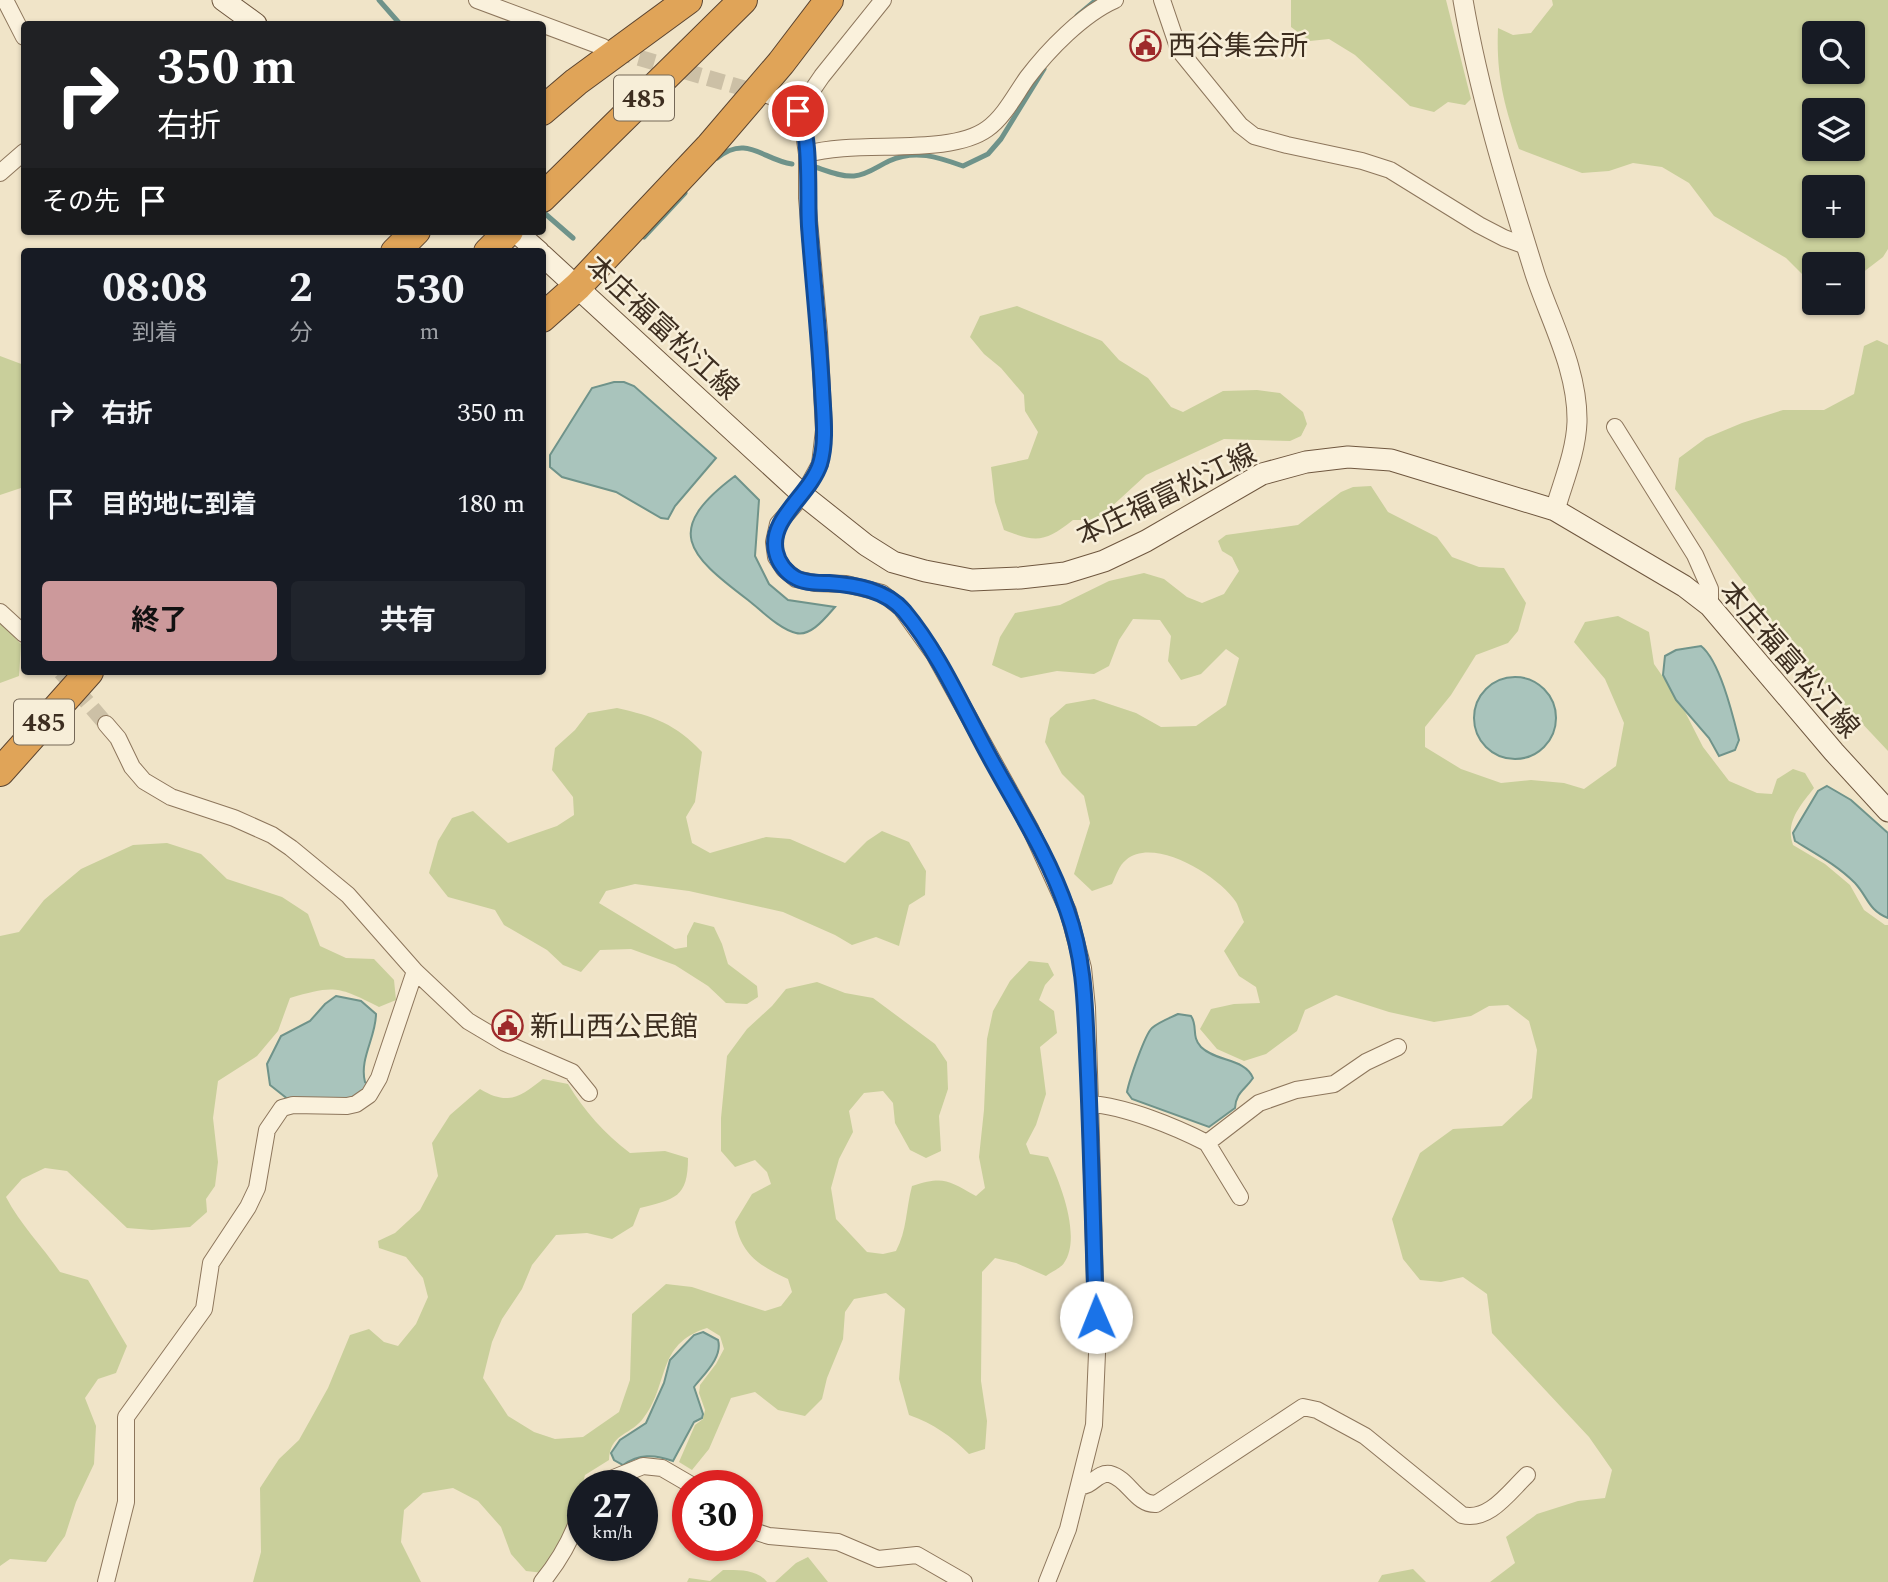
<!DOCTYPE html>
<html lang="ja">
<head>
<meta charset="utf-8">
<style>
  :root { --surface:#171b24; --page:#20242c; --text:#f1f3f6; --muted:#9ea1a6; --accent:#cc999b }
  body { margin:0; font-family:Spectral,"Noto Sans JP",serif; background:var(--page); color:var(--text); height:100vh; display:flex; flex-direction:column; font-size:26px; white-space:nowrap }
  * { box-sizing:border-box; margin:0 }
  p { font-size:23px; color:var(--muted) }
  .icon { flex:none; width:38px; height:38px; fill:none; stroke:currentColor; stroke-width:2; stroke-linecap:round; stroke-linejoin:round }
  .map { position:relative; flex:1; overflow:hidden }
  .side { position:absolute; left:21px; top:248px; width:525px; height:427px; display:flex; flex-direction:column; background:var(--surface); border-radius:7px; box-shadow:0 2px 5px #0004 }
  .side>* { flex:none }
  .hud { position:absolute; left:21px; top:21px; width:525px; height:214px; border-radius:7px; box-shadow:0 2px 5px #0004; background:#202124; color:#fff; overflow:hidden }
  .tools { position:absolute; left:1802px; top:21px; display:grid; gap:14px }
  .tools a { display:grid; place-items:center; width:63px; height:63px; border-radius:7px; background:var(--surface); box-shadow:0 2px 5px #0004; font-size:35px }
  .speed { position:absolute; left:567px; top:1470px; display:flex; gap:14px; font-size:35px; font-weight:700; text-align:center }
  .speed>* { display:grid; place-content:center; width:91px; height:91px; border-radius:50%; background:var(--surface); box-shadow:0 2px 5px #0004; line-height:1 }
  .speed small { font-size:18px; font-weight:400 }
  .speed .limit { border:10px solid #d22; background:#fff; color:#111 }
  .pin { position:absolute; display:grid; place-items:center; width:60px; height:60px; color:#fff; margin:-30px; border:4px solid #fff; border-radius:50%; box-shadow:0 2px 7px #0007 }
  .me { position:absolute; width:77px; margin:-38px; rotate:359deg; stroke-linejoin:round; filter:drop-shadow(0 0 5px #0008) }
  .turn { display:flex; align-items:center; gap:24px; height:147px; padding:0 21px; font-size:32px }
  .turn .icon { width:91px; height:91px; stroke-width:2.5 }
  .turn b { display:block; font-size:49px; line-height:60px }
  .then { display:flex; align-items:center; height:66px; padding:0 21px; background:#0003; gap:14px; font-size:26px }
  .eta { display:flex; justify-content:space-evenly; align-items:center; height:119px; text-align:center }
  .eta b { font-size:42px; font-weight:700; line-height:49px }
  .button { display:flex; gap:14px; margin-top:auto; padding:14px 21px }
  .button a { flex:1; height:80px; border-radius:7px; background:var(--accent); color:#111; font-size:28px; font-weight:700; line-height:80px; text-align:center }
  .button a+a { background:var(--page); color:var(--text) }
  ul { padding:0; list-style:none }
  li { display:flex; align-items:center; gap:21px; height:91px; padding:0 21px }
  li div { flex:1 }
  li b { display:block; font-size:26px }
  li em { font-style:normal }
  .map>svg:first-child { display:block }
  .green { fill:#c9cf9b; fill-rule:evenodd }
  .water { fill:#a9c4bc; stroke:#6f938a; stroke-width:2 }
  .lines { fill:none; stroke-linecap:round; stroke-linejoin:round }
  .stream { stroke:#6f938a; stroke-width:5 }
  .building { fill:#cf9f7d; stroke:#8d5f41; stroke-width:2 }
  .minor-tunnel { stroke:#ccc0a6; stroke-width:16; stroke-dasharray:16 8; stroke-linecap:butt }
  .minor-casing { stroke:#8d765c; stroke-width:18 }
  .tertiary-casing { stroke:#8d765c; stroke-width:21 }
  .secondary-casing { stroke:#6f573f; stroke-width:23 }
  .motorway-casing { stroke:#5b4430; stroke-width:30 }
  .minor { stroke:#faf1dc; stroke-width:16 }
  .tertiary { stroke:#faf1dc; stroke-width:19 }
  .secondary { stroke:#faf1dc; stroke-width:21 }
  .motorway { stroke:#e0a458; stroke-width:28 }
  .route-casing { stroke:#114b97; stroke-width:18 }
  .route { stroke:#1a73e8; stroke-width:12 }
  .labels { text-anchor:middle; stroke-width:5; stroke-linejoin:round; paint-order:stroke }
  .shield { fill:#f7eed8; stroke:#756857; stroke-width:2 }
  .shield-label { font-size:26px; font-weight:bold; fill:#3d2e20 }
  .poi-label { font-size:28px; fill:#3d2e20; stroke:#f7eed8; text-anchor:start }
  .street-label { font-size:28px; fill:#3d2e20; stroke:#f7eed8 }
</style>
</head>
<body>
<div class="map">
<svg width="1888" height="1582" viewBox="0 0 1888 1582">
  <rect width="100%" height="100%" fill="#f0e4c8"/>
  <!-- green -->
  <path class="green" d="M1291,0H1446L1471,99L1465,105L1448,102L1434,112L1410,106L1355,55L1329,39L1310,41L1291,27Z
    M1552,0H1888V249L1883,257L1853,280V264H1815V282L1809,281L1786,258L1714,216L1689,183L1662,167L1633,163L1609,171L1582,173L1519,149C1504,105 1496,75 1498,28L1513,35L1531,33L1553,5ZM1815,33H1853V72H1815ZM1815,110H1853V149H1815ZM1815,187H1853V226H1815Z
    M1017,306L1102,341L1119,360L1148,378L1171,407L1183,412L1223,391L1257,390L1280,393L1303,412L1307,424L1301,436L1290,441L1224,439L1146,475L1097,520H1073C1045,542 1037,543 1004,530L995,502L991,467L1028,459L1038,432L1025,411L1024,395L1001,368L984,354L970,337L980,316Z
    M1877,340L1888,345V751L1793,650L1675,489L1679,458L1706,438L1742,423L1783,410H1824L1854,394L1864,346Z
    M0,356L24,365V487L0,495Z
    M1371,486L1388,512L1437,537L1452,557L1479,567L1504,568L1526,603L1518,631L1508,643L1476,655L1451,695L1425,727V747L1461,769L1501,783L1531,780L1564,783L1584,789L1616,766L1624,723L1605,679L1574,642L1585,622L1618,616L1649,632L1654,664L1679,700L1703,747L1729,781L1757,793L1772,794L1777,779L1793,769L1805,773L1814,788C1800,806 1785,822 1793,845L1825,864L1850,885L1864,910L1885,925H1888V1582H1490L1515,1563L1506,1537L1537,1514L1578,1501L1605,1498L1612,1470L1589,1437L1492,1333L1487,1294L1463,1277L1441,1282L1420,1280L1403,1259L1392,1219L1420,1153L1453,1129L1502,1126L1532,1098L1537,1050L1529,1021L1508,1005L1489,1006L1471,1016L1434,1022L1389,1012L1336,995L1305,1010L1297,1031L1266,1054L1244,1061L1217,1049L1200,1029L1211,1009L1234,1004L1260,1003L1256,987L1239,976L1224,951L1244,922C1241,916 1239,907 1236,902C1219,876 1154,836 1126,860C1119,865 1116,876 1112,884L1092,891L1074,874L1090,823L1084,796L1062,774L1045,742L1050,718L1066,704L1094,699L1136,713L1161,727L1196,726L1226,705L1239,658L1226,649L1201,674L1181,680L1168,661L1171,636L1160,620L1133,619L1119,640L1109,666L1094,674L1057,671L1021,678L992,665L1000,637L1015,613L1060,605L1109,581L1144,573L1164,579L1187,597L1202,603L1224,594L1239,571L1232,557L1222,551L1218,541L1226,535L1298,525L1341,492L1353,487Z
    M0,622L21,644L19,676L0,683Z
    M617,708C653,716 676,724 702,752L695,802L686,817L692,843L710,853L766,837L790,839L845,863L867,841L882,831L909,842L926,871L925,895L909,905L899,946L876,937L852,945L835,935L783,912L689,891L635,884L606,891L599,903L675,949L687,947V936L694,922L714,927L722,944L728,964L757,986L758,997L747,1004L726,1003L708,986L675,965L631,949L600,950L581,972L563,965L547,950L504,925L495,910L448,897L429,873L438,841L452,818L473,811L508,843L557,826L574,815L573,797L552,770L555,748L575,730L588,713Z
    M167,843L201,854L227,879L282,897L308,914L320,946L346,958L374,959L394,980L396,1000L379,1007C338,986 334,985 290,998L278,1031L257,1056L218,1081L213,1118L218,1162L215,1186L206,1199L207,1212L190,1227L152,1230L127,1228L67,1171L45,1168L22,1179L6,1197C20,1224 42,1246 60,1272L88,1280L127,1346L116,1373L98,1379L85,1398L96,1426L94,1464L76,1502L65,1536L46,1562L10,1559L0,1566V936L19,932L44,900L81,869L133,845Z
    M1029,961L1048,963L1054,975L1045,985L1039,1000L1054,1011L1057,1033L1040,1047L1046,1094L1036,1125L1026,1144L1030,1154L1048,1157C1060,1182 1082,1237 1064,1263C1061,1268 1051,1272 1046,1276L1016,1263L995,1258L982,1272L981,1381L987,1421L985,1449L969,1454C951,1436 934,1424 909,1415L899,1379L905,1309L886,1293L854,1299L845,1312L843,1339L827,1378L822,1399L805,1416L778,1410L755,1392L731,1398L709,1449L692,1470L679,1462L695,1425L703,1419L705,1410L699,1393L700,1385L716,1364L724,1349L720,1336L707,1328C655,1344 670,1386 642,1420C628,1436 610,1434 609,1460L585,1475L576,1510L544,1573L526,1571L511,1554L501,1527L478,1501L453,1488L423,1493L404,1510L401,1542L421,1582H253L261,1552L260,1488L279,1459L299,1440L328,1388L350,1335L369,1329L384,1342L398,1346L416,1324L428,1297L423,1278L406,1257L379,1248L378,1241L395,1233L420,1210L438,1176L432,1143L450,1115L480,1089C508,1106 520,1097 543,1079L568,1084C585,1112 604,1133 630,1153L665,1151L688,1158C688,1198 675,1199 640,1208L633,1226L612,1239L587,1233L556,1235L532,1265L522,1289L502,1319L492,1342L483,1378L508,1416L534,1432L555,1439L583,1437L619,1412L630,1380L632,1314L666,1284L692,1287L765,1311L781,1306L792,1292L788,1279C758,1265 742,1255 735,1222L752,1194L771,1184L767,1172L755,1160L735,1167L721,1151V1118L727,1056L747,1029L772,1006L786,989L817,982L845,993L873,998L935,1044L947,1062L948,1089L939,1116L941,1151L926,1158L910,1150L895,1123L893,1103L883,1091L864,1093L849,1111L853,1132L839,1159L831,1188L836,1219L867,1252L883,1254L896,1251C907,1231 906,1208 912,1186C944,1176 947,1180 976,1196L985,1188L979,1157L984,1110L987,1039L993,1011L1010,981Z
    M808,1557L828,1582H775L796,1563Z
    M1413,1569L1426,1582H1378L1382,1575Z
    M723,1570C738,1570 757,1569 767,1582H687L689,1578L710,1581Z"/>
  <!-- water -->
  <path class="water" d="M614,382H624L634,386L716,458L675,506L668,519L661,518L616,492L562,477L550,467V455L592,388Z
    M735,476L759,500L755,556L769,584L788,600L835,607C826,617 811,637 796,633C779,629 761,610 748,600C687,554 663,530 735,476Z
    M1701,646C1720,661 1733,716 1739,740L1735,750L1719,756L1709,738L1676,700L1663,675L1665,656L1676,650Z
    M1474 718a41 41 0 1 1 82 0a41 41 0 1 1-82 0Z
    M1827,786L1851,800L1888,833V918C1868,910 1868,897 1855,883C1837,865 1816,854 1795,841L1793,833L1818,791Z
    M336,996L361,1001L376,1014C376,1037 359,1059 365,1082L370,1085L352,1100H289L270,1085L267,1064L281,1036L310,1021L325,1004Z
    M1178,1014L1191,1016C1198,1026 1191,1037 1201,1047C1216,1062 1245,1058 1253,1078C1245,1090 1236,1092 1235,1108L1209,1127L1132,1099L1127,1092C1129,1081 1145,1034 1152,1028C1159,1022 1170,1018 1178,1014Z
    M703,1332L718,1340C723,1357 704,1374 694,1387L703,1414L702,1418L694,1422L673,1461C654,1454 639,1454 623,1465L614,1460L611,1453L620,1440L646,1423L664,1383L670,1360L694,1335Z"/>
  <g class="lines">
    <!-- stream -->
    <path class="stream" d="M379,0L400,24
      M1077,16L1096,0
      M717,158C747,134 763,160 792,164
      M812,166C825,170 840,177 854,176C867,175 878,166 889,161C915,149 938,157 963,166L988,154L1001,139L1044,69
      M542,211L573,238
      M644,237L685,193"/>
  </g>
  <!-- building -->
  <path class="building" d="M1154,32L1160,51L1137,58L1131,39Z
    M507,1012L520,1021L511,1034L497,1026Z"/>
  <g class="lines">
    <!-- minor-tunnel -->
    <path class="minor-tunnel" d="M616,51L763,94
      M61,672L106,724"/>
    <defs>
      <path id="minor" d="M5,0L24,37
        M477,0L603,47
        M1162,0L1179,50L1240,125L1254,136L1287,145L1362,161L1390,170L1479,225L1504,238L1526,246
        M768,95L795,107L802,119L807,154V198L819,332L824,430L820,464L803,495L778,524L774,542L776,557L784,569L796,579L815,583L846,584L882,593L901,608L934,654L1030,828L1068,911L1083,968L1087,1008L1090,1104L1097,1353L1094,1425L1068,1529L1047,1582
        M798,111L822,76L883,0
        M807,154C857,139 948,157 987,129C1004,117 1015,95 1027,78C1048,50 1083,14 1115,0
        M0,173L24,152
        M1615,427L1695,555L1710,589V606
        M0,612L24,634
        M415,971L468,1021L505,1043L572,1072L589,1093
        M1090,1104C1125,1106 1176,1127 1207,1143L1259,1103L1296,1090L1334,1084L1366,1062L1398,1047
        M1207,1143L1240,1197
        M594,1486L643,1466L662,1468L693,1486
        M1080,1486C1092,1487 1097,1472 1110,1474C1129,1479 1136,1505 1156,1504L1303,1407L1317,1410L1365,1436L1462,1515C1489,1522 1509,1492 1527,1475
        M747,1529L769,1536L838,1542L878,1559L917,1555L964,1582
        M106,1582L126,1502V1417L204,1309L211,1263L248,1207L257,1188L267,1130L282,1108L293,1105L347,1106L356,1104L369,1095L379,1078L415,971L348,895L291,848L272,835L234,818L171,797L144,781L132,767L118,738L106,724
        M542,1582C560,1560 575,1533 583,1505"/>
      <path id="tertiary" d="M1463,0C1479,93 1507,184 1535,274C1551,322 1578,370 1577,422C1576,452 1563,482 1555,510"/>
      <path id="secondary" d="M223,0L256,24
        M515,231L539,252
        M542,255L803,495L866,545L893,562L925,571L972,580L1020,578L1065,573L1104,561L1146,541L1262,474L1306,462L1348,457L1391,460L1555,510L1684,586L1710,606L1834,752L1888,811"/>
      <path id="motorway" d="M542,111L576,82L688,0
        M542,198L743,0
        M395,252L416,231
        M488,252L509,231
        M542,318L578,286L710,146L781,63L829,0
        M0,772L89,672"/>
    </defs>
    <!-- minor casing -->
    <use href="#minor" class="minor-casing"/>
    <!-- tertiary casing -->
    <use href="#tertiary" class="tertiary-casing"/>
    <!-- secondary casing -->
    <use href="#secondary" class="secondary-casing"/>
    <!-- motorway casing -->
    <use href="#motorway" class="motorway-casing"/>
    <!-- minor -->
    <use href="#minor" class="minor"/>
    <!-- tertiary -->
    <use href="#tertiary" class="tertiary"/>
    <!-- secondary -->
    <use href="#secondary" class="secondary"/>
    <!-- motorway -->
    <use href="#motorway" class="motorway"/>
  </g>
  <g class="lines">
    <defs>
      <path id="route" d="M798,111C812,135 807,196 809,226C813,280 819,334 822,389C823,413 827,441 820,464C810,495 768,519 776,552C778,562 786,573 796,578C805,583 819,583 829,583C856,585 886,590 904,611C939,653 961,704 987,752C1015,804 1048,854 1067,910C1084,957 1085,1002 1087,1051C1091,1140 1093,1228 1096,1317"/>
    </defs>
    <!-- route casing -->
    <use href="#route" class="route-casing"/>
    <!-- route -->
    <use href="#route" class="route"/>
  </g>
  <!-- icons -->
  <defs>
    <symbol id="civic-ring" viewBox="-11 -11 22 22"><circle r="9.5" fill="#f7eed8" stroke="#9e2a2b" stroke-width="1.5"/><path d="M-.6-6.5H3V-4.5H.6V-3L4-1V1h2V6H-6V1h2V-1L-.6-3ZM-1.2 2.5V6h2.4V2.5Z" fill="#9e2a2b"/></symbol>
  </defs>
  <g fill-rule="evenodd">
    <use href="#civic-ring" x="1128" y="28" width="35" height="35"/>
    <use href="#civic-ring" x="490" y="1008" width="35" height="35"/>
  </g>
  <g class="labels">
    <!-- shield labels -->
    <g class="shield">
      <rect x="614" y="75.5" width="60" height="45" rx="5"/>
      <rect x="14" y="699.5" width="60" height="45" rx="5"/>
    </g>
    <g class="shield-label">
      <text x="644" y="107">485</text>
      <text x="44" y="731">485</text>
    </g>
    <!-- poi labels -->
    <g class="poi-label">
      <text x="1168" y="55">西谷集会所</text>
      <text x="530" y="1036">新山西公民館</text>
    </g>
    <!-- street labels -->
    <g class="street-label">
      <text transform="translate(663 327) rotate(43)" y="10">本庄福富松江線</text>
      <text transform="translate(1166 494) rotate(-26)" y="10">本庄福富松江線</text>
      <text transform="translate(1790 659) rotate(49)" y="10">本庄福富松江線</text>
    </g>
  </g>
</svg>
<div class="tools">
<a><svg class="icon" aria-label="search" viewBox="0 0 24 24"><circle cx="10" cy="10" r="6"/><path d="M15 15l6 6"/></svg></a>
<a><svg class="icon" aria-label="layers" viewBox="0 0 24 24"><path d="M12 4l9 5-9 5-9-5zM3 14l9 5 9-5"/></svg></a>
<a>+</a>
<a>−</a>
</div>
<div class="speed"><div>27<small>km/h</small></div><div class="limit">30</div></div>
<div class="pin" style="left:798px;top:111px;background:#d93025"><svg class="icon" aria-label="arrive" viewBox="0 0 24 24"><path d="M6 21V4h12l-3 4 3 4H6"/></svg></div>
<svg class="me" style="left:1096px;top:1317px" viewBox="-20 -20 40 40"><circle r="19" fill="#fff"/><path d="M0-13L10 11 0 6-10 11z" fill="#1a73e8"/></svg>
<div class="hud">
<div class="turn"><svg class="icon" aria-label="right" viewBox="0 0 24 24"><path d="M7 20v-9h11M14 6l5 5-5 5"/></svg><div><b>350 m</b>右折</div></div>
<div class="then">その先<svg class="icon" aria-label="arrive" viewBox="0 0 24 24"><path d="M6 21V4h12l-3 4 3 4H6"/></svg></div>
</div>
<section class="side">
<div class="eta">
<div><b>08:08</b><p>到着</p></div>
<div><b>2</b><p>分</p></div>
<div><b>530</b><p>m</p></div>
</div>
<ul>
<li><svg class="icon" aria-label="right" viewBox="0 0 24 24"><path d="M7 20v-9h11M14 6l5 5-5 5"/></svg><div><b>右折</b></div><em>350 m</em></li>
<li><svg class="icon" aria-label="arrive" viewBox="0 0 24 24"><path d="M6 21V4h12l-3 4 3 4H6"/></svg><div><b>目的地に到着</b></div><em>180 m</em></li>
</ul>
<div class="button"><a>終了</a><a>共有</a></div>
</section>
</div>
</body>
</html>
